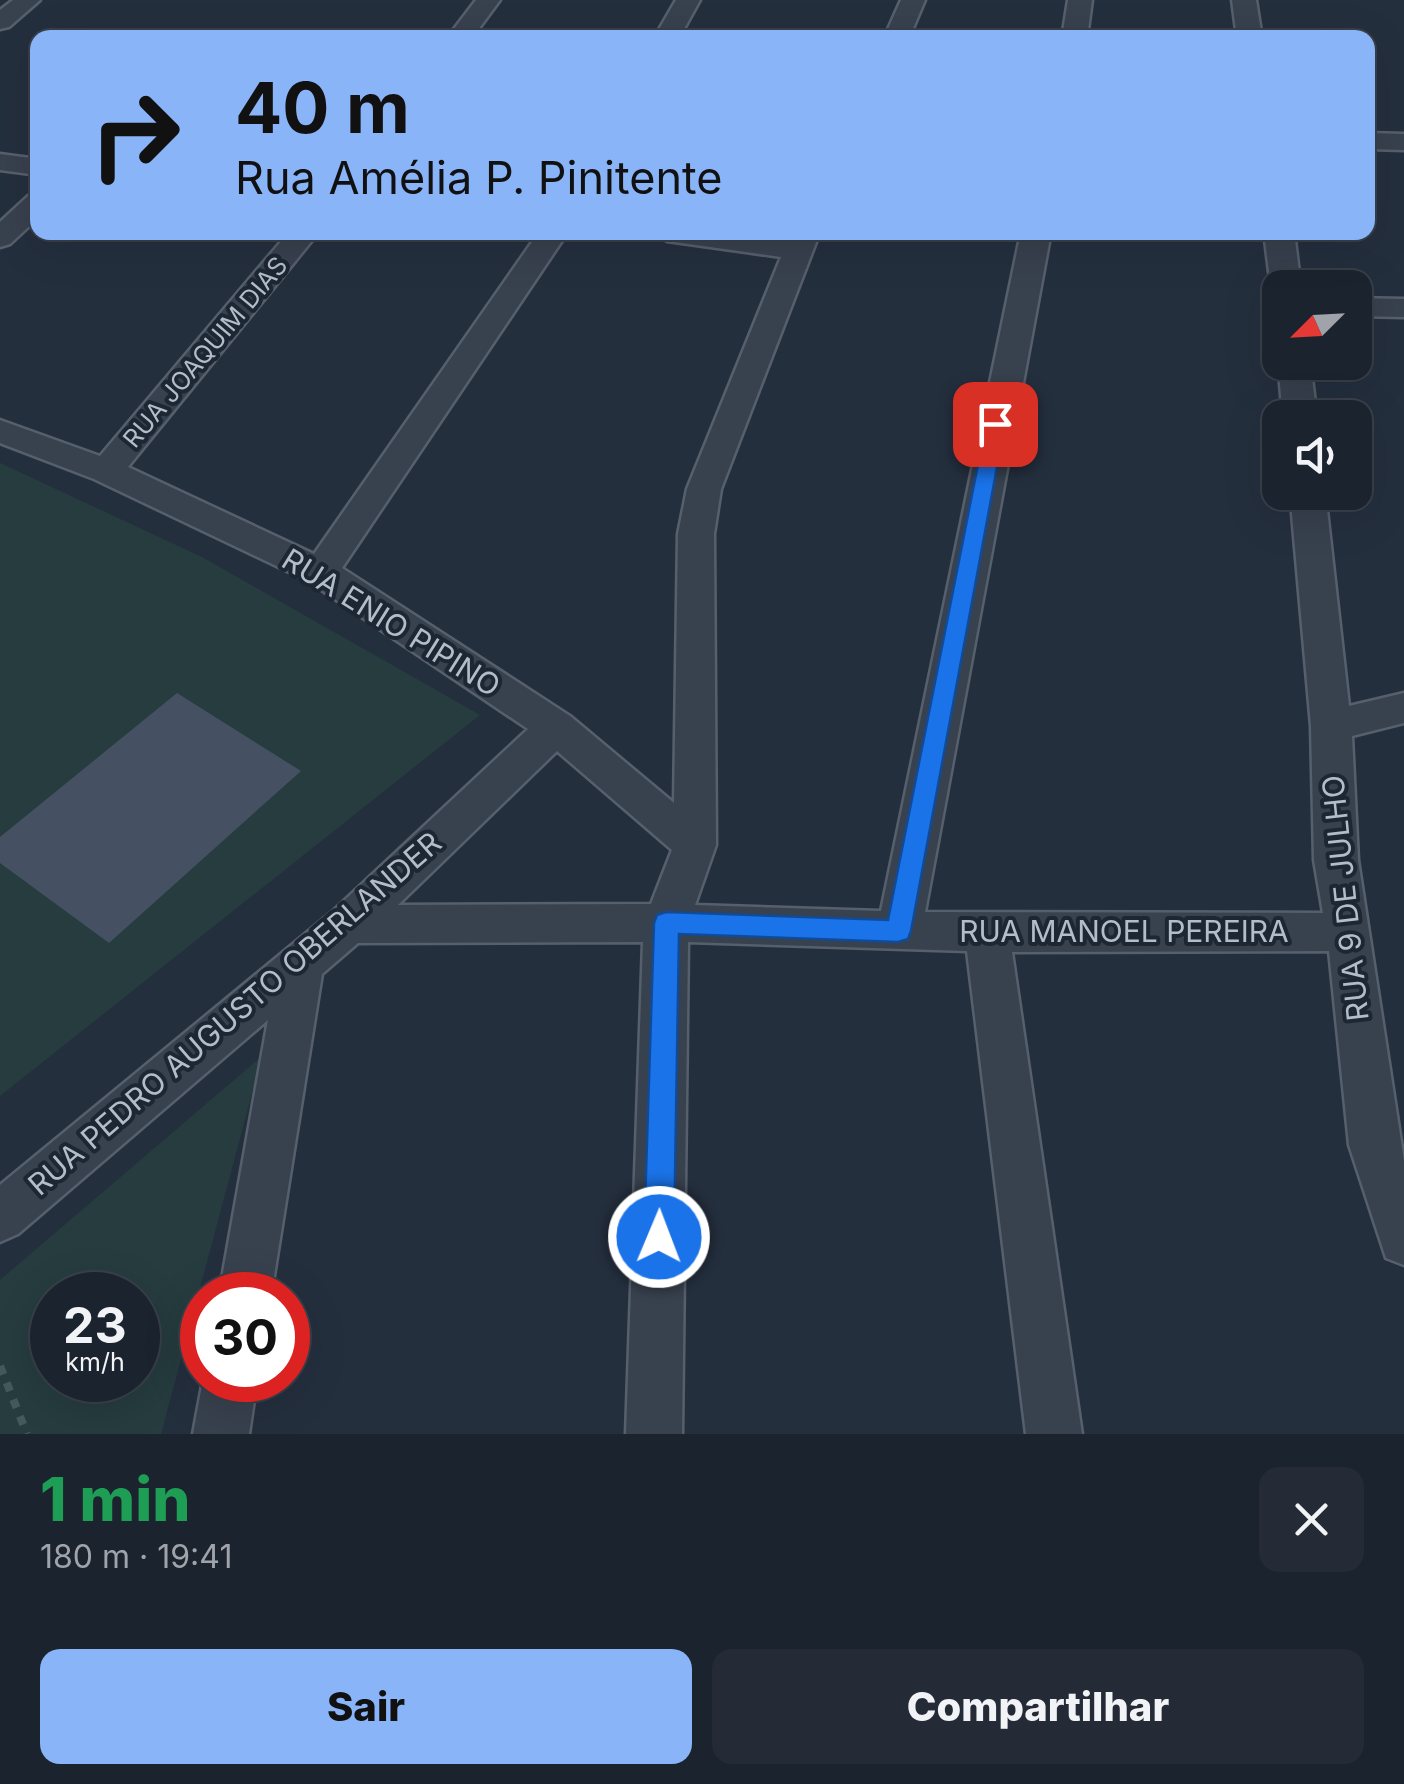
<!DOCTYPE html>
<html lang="pt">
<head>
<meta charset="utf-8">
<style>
  :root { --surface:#1b232e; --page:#242b36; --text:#f1f3f6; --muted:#a0a4aa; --line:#39404a; --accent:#8ab4f8 }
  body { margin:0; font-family:Inter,sans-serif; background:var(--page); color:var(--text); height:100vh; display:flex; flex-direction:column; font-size:38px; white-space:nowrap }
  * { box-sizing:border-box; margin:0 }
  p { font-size:32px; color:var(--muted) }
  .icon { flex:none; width:55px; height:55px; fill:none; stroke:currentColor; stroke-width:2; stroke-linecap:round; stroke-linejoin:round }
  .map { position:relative; height:1434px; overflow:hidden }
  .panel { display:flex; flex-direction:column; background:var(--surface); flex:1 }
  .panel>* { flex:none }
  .hud { position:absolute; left:30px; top:30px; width:1345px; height:210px; border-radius:20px; box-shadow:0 10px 40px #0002,0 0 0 2px var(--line); background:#8ab4f8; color:#111; overflow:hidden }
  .needle { width:65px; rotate:246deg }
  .fabs { position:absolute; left:1262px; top:270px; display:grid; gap:20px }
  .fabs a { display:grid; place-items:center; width:110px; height:110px; border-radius:20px; background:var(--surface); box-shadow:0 10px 40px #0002,0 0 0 2px var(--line); font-size:50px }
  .speed { position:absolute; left:30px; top:1272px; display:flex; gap:20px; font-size:50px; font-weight:700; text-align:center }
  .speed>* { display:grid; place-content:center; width:130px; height:130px; border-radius:50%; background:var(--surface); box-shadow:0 10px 40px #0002,0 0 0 2px var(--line); line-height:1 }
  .speed small { font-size:25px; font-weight:400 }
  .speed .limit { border:15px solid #d22; background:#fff; color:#111 }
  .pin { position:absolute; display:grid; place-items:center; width:85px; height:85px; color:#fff; margin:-42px; border-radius:20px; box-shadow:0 5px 15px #0006 }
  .me { position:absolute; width:110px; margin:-55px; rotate:1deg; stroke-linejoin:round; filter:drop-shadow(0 0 8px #0008) }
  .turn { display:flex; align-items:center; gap:35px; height:210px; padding:0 40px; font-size:45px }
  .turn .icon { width:130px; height:130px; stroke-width:2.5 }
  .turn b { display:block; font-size:70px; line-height:85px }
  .round { display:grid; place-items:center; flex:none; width:105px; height:105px; border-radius:20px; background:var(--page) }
  .headline { display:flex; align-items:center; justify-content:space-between; height:170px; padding:0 40px }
  h1 { font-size:60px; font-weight:800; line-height:75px; color:#1e9e55 }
  .cta { display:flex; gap:20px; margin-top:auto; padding:20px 40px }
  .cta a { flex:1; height:115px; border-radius:20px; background:var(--accent); color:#111; font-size:40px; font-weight:800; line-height:115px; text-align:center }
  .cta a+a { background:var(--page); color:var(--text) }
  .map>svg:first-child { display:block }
  .green { fill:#263c3f; fill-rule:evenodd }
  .building { fill:#455162 }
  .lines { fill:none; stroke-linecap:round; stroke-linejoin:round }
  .street-casing { stroke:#565f6c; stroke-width:5 }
  .path { stroke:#44595c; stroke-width:8; stroke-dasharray:9 9; stroke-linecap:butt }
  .street { fill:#38414e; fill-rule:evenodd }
  .route { fill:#1a73e8; stroke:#114b97; stroke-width:2.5 }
  .labels { text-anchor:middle; stroke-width:8; stroke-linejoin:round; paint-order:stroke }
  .far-street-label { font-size:25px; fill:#b4bcc9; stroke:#1d2633 }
  .street-label { font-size:30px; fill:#b4bcc9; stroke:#1d2633 }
</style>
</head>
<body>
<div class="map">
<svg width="1404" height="1434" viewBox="0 0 1404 1434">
  <rect width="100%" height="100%" fill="#242f3e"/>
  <!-- green -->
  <path class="green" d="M0,463L202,557L480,715L0,1096Z
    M262,1056L161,1434H0V1280ZM52,1295H138V1380H52Z"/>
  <!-- building -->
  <path class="building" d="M177,693L301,771L109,943L0,863V837Z"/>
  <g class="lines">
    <defs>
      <path id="street" d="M13,0H40L9,27L0,29V10Z
        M476,0H500L472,38H447Z
        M676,0H700L679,38H654Z
        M901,0H925L909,38H884Z
        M1068,0H1092L1087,38H1062Z
        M1232,0H1256L1262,38H1237Z
        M1368,133L1404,134V150L1368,149Z
        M0,154L38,159V175L0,170Z
        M38,194V218L10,244L0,247V222L28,196Z
        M289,232H319L128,467L314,554L539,232H568L342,568L570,716L674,803L678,534L687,489L781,257L667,241L653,232H735L788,240L791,232H820L721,489L714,534L716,845L695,905L881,911L1021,232H1051L925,912L1323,913L1314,860L1311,726L1290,492H1325L1349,706L1404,693V723L1352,736L1358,860L1404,1161V1265L1386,1258L1349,1145L1329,951L1012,952L1082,1434H1026L967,951L688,942L682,1434H626L643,942L358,943L322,974L271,1295H219L268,1020L18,1234L0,1242V1185L333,911L528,729L308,581L94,479L0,443V420L100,456ZM557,751L672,850L651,904L398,905Z
        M1264,232H1294L1301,288H1280V296L1271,288Z
        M1355,298L1404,299V317L1355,316Z
        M1280,359V362H1310L1317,418H1283L1278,362Z
        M203,1380H257L249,1434H193Z"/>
    </defs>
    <!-- street casing -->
    <use href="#street" class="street-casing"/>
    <!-- path -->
    <path class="path" d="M0,1366L27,1434"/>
    <!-- street -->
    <use href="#street" class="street"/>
  </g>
  <!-- route -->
  <path class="route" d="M995,418L1005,424L911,931L908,939L898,942L679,934L674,1237L669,1247L659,1252L649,1247L644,1237L654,923L657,915L666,912L888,920L986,424Z"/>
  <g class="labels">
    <!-- far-street labels -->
    <g class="far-street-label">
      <text transform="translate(205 352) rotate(-50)" y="9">RUA JOAQUIM DIAS</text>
    </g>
    <!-- street labels -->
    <g class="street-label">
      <text transform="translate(391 623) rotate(32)" y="10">RUA ENIO PIPINO</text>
      <text transform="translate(1346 898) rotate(-96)" y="10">RUA 9 DE JULHO</text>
      <text x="1124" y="942">RUA MANOEL PEREIRA</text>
      <text transform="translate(235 1014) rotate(-41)" y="10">RUA PEDRO AUGUSTO OBERLANDER</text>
    </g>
  </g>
</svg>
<div class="fabs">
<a><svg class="needle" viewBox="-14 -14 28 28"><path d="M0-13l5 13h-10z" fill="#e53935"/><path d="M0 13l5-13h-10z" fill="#a0a4aa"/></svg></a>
<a><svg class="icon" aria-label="sound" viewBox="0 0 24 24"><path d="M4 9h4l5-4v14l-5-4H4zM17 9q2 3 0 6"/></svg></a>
</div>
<div class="speed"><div>23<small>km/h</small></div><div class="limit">30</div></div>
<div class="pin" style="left:995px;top:424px;background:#d93025"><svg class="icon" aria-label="arrive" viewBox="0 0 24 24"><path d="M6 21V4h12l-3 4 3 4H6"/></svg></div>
<svg class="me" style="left:659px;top:1237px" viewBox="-20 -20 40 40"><circle r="17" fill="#1a73e8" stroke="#fff" stroke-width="3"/><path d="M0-11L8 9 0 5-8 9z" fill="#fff"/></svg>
<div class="hud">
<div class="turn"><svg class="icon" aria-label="right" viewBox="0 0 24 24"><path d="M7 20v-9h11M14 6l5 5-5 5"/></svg><div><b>40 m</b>Rua Amélia P. Pinitente</div></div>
</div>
</div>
<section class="panel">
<div class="headline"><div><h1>1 min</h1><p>180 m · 19:41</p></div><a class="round"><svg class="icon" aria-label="close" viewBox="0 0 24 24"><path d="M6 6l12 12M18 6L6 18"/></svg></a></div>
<div class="cta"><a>Sair</a><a>Compartilhar</a></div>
</section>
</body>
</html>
